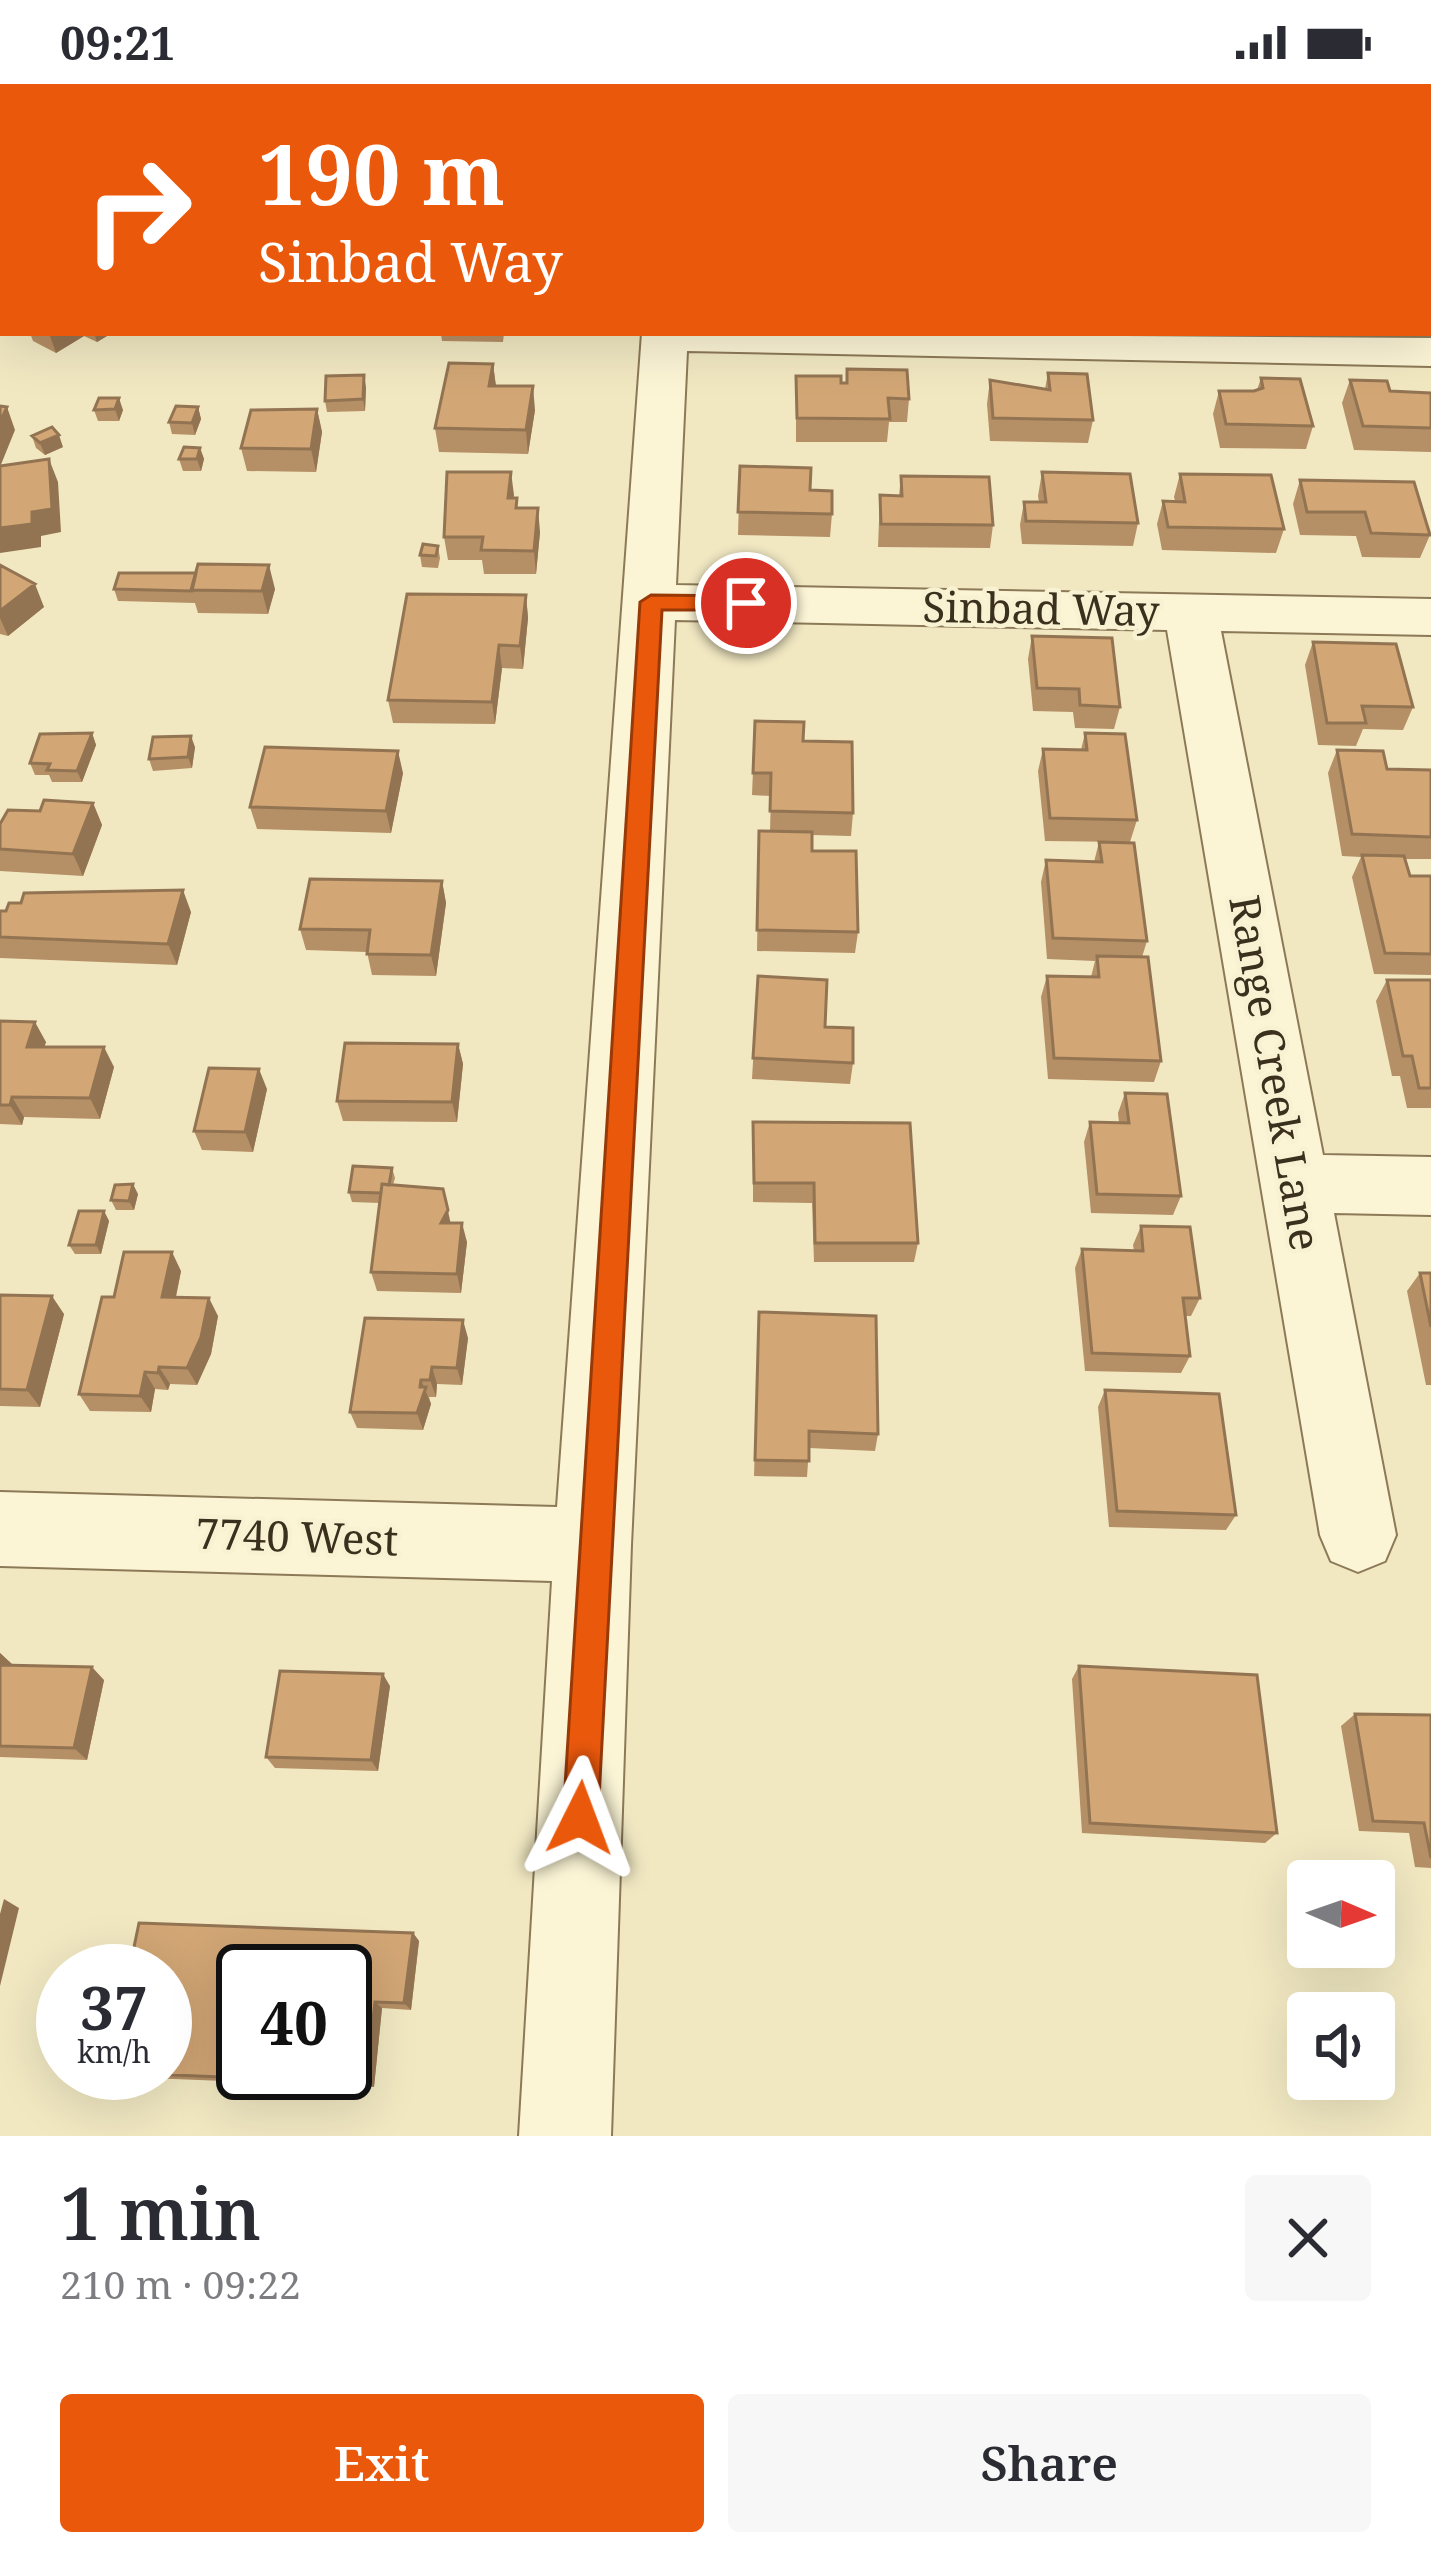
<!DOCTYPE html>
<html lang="en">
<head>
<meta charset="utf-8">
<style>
  :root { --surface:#fff; --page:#f7f7f7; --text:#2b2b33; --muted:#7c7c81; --accent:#ea580c }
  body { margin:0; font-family:"Noto Serif",serif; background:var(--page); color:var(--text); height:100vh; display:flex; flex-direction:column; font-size:45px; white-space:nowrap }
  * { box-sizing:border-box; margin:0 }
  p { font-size:39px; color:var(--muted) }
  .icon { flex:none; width:66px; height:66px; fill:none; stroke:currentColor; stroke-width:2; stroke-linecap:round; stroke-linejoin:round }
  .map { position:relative; height:2052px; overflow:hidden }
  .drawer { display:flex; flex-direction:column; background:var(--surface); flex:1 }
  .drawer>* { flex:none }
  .hud { position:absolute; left:0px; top:0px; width:1431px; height:252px; box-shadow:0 12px 48px #0002; background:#ea580c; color:#fff; overflow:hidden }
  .needle { width:78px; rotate:92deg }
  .buttons { position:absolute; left:1287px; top:1776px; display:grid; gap:24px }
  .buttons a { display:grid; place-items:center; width:108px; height:108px; border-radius:12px; background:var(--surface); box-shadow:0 12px 48px #0002; font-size:60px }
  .speed { position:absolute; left:36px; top:1860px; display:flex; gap:24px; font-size:60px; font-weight:700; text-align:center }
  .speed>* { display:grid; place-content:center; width:156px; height:156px; border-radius:50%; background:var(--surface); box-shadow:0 12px 48px #0002; line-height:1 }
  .speed small { font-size:30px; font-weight:400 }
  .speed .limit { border:6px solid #111; border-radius:18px; background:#fff; color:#111 }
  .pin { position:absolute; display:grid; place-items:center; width:102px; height:102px; color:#fff; margin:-51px; border:6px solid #fff; border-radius:50%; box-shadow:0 3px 12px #0007 }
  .me { position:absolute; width:132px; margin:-66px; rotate:3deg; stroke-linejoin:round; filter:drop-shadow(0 0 9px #0008) }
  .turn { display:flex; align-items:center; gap:42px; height:252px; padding:0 60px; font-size:54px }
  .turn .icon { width:156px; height:156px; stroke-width:2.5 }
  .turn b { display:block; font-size:84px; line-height:102px }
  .round { display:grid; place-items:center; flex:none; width:126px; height:126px; border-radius:12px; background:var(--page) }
  .summary { display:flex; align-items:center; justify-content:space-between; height:204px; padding:0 60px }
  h1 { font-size:72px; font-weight:600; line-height:90px }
  .cta { display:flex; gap:24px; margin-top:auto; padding:24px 60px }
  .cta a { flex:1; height:138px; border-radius:12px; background:var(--accent); color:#fff; font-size:48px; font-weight:600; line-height:138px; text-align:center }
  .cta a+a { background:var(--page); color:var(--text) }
  .status { display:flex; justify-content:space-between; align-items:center; height:84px; padding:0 60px; background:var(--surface); direction:ltr }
  .status svg { height:33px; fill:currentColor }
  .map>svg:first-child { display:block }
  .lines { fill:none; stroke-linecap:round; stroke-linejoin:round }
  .minor-casing { stroke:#8c7957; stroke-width:4 }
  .minor { fill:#fbf4d5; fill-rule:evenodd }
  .wall { fill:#b58f65 }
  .shaded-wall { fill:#937452 }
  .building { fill:#d2a675; stroke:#937452; stroke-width:3; fill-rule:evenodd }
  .route { fill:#ea580c; stroke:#983908; stroke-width:3 }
  .labels { text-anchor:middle; stroke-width:9; stroke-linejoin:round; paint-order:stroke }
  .street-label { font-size:42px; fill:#3b2f1d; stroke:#f8f1d2 }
</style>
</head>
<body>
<div class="status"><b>09:21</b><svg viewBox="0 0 49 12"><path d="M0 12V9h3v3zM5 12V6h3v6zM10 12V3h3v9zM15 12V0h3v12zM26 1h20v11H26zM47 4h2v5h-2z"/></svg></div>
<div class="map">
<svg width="1431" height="2052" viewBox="0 0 1431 2052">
  <rect width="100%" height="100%" fill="#f1e8c2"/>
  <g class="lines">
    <defs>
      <path id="minor" d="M656,0H696V3H656Z
        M1428,47H1431V71H1428Z
        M642,249L1431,254V282L687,267L676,501L1431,515V551L1221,547L1323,1071L1431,1073V1131L1334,1129L1396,1451L1385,1477L1358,1488L1331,1477L1320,1451L1167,546L675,536L631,1461L611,2052H519L552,1497L0,1482V1408L557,1423Z"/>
    </defs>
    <!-- minor casing -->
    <use href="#minor" class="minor-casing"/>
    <!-- minor -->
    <use href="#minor" class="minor"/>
  </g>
  <!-- wall -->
  <path class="wall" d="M763,0H855V3H763Z
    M918,0H990L984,3H918Z
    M1162,0H1240L1239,3H1163Z
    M1290,0H1372L1371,3H1291Z
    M1428,149L1431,157V207H1428Z
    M30,249H112L97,258L84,252L56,269L33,257Z
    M504,249L503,258L442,257L441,250L419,249Z
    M493,280L496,302L535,326L528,370L439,368L435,344Z
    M847,285L909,315L907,338H889L887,358H796V292L846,299Z
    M1048,289L1093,336L1088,359L990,357L987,320L990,296L1045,305Z
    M1261,294L1313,342L1306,365L1220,364L1213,330L1219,307H1254L1257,306Z
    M1350,296L1390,307L1431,309V368L1354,366L1342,319Z
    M366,303L365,327L327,328L325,317Z
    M198,323L201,335L195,351L172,350L169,338Z
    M317,325L322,348L316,388L247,387L241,364Z
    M94,326H123L119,337H98Z
    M32,352L63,363L45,371L36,364Z
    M200,364L204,375L201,387H183L179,375Z
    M740,382L810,406L832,430L830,453L738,451Z
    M1042,388L1138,439L1133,462L1022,460L1020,441L1024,418H1039L1038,412Z
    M1180,390L1284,445L1276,469L1162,466L1157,440L1163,417H1175L1174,413Z
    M901,392L993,441L990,464L878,463L880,411L899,412Z
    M1300,396L1430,451L1420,474L1362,473L1356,452L1300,451L1293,420Z
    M514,414L518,424L540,448L536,490H484L482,476H448L444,453Z
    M438,462L440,474L438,484L422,483L420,471Z
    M0,481L44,523L8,552L0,550Z
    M114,505H275L268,530L198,529L195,519L118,517Z
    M526,511L528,534L523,585L502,584L495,640L393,639L388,616Z
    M1032,552L1120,623L1114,645L1075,644L1073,628L1033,627L1028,575Z
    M1313,558L1413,623L1403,646L1363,645L1356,662L1318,661L1305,581Z
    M755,637L803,657L853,729L851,752L812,751V767L858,848L855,869L757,867L759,747H770L771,712L752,711Z
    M92,649L96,661L82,698H52L49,691H35L30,679Z
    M1085,649L1137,736L1130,758L1045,757L1038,687L1043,665L1081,666Z
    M195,663L192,684L153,687L149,675Z
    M1337,666L1387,685L1431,686V775H1405L1410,792H1431V891L1374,890L1352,793L1361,773L1342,772L1328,689Z
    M403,689L391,749L257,745L250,723Z
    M93,719L102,741L83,792L0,787V740Z
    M1099,758L1147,857L1142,873L1161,977L1154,998L1048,995L1041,913L1047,892L1091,893L1095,877L1047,875L1041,798L1046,776L1094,778Z
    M442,797L446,819L436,892L372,891L367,868L306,866L300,845Z
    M0,827L191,828L177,881L0,874Z
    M758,892L825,943L853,979L850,1000L752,995Z
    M1387,896H1431V1024H1407L1400,992H1392L1376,917Z
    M0,937L46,958L44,963L114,983L100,1035L24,1033L22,1041L0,1040Z
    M458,960L463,980L457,1038L343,1037L337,1017Z
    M267,1005L253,1068L202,1066L194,1047Z
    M1125,1009L1181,1112L1173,1131L1091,1129L1084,1058L1090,1038L1119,1039L1118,1029Z
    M753,1038L918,1159L914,1178H814L812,1119L753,1118Z
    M392,1084L395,1094L393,1101L451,1139L467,1158L461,1209L377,1207L371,1188L380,1119L352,1118L349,1108Z
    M138,1110L134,1126H116L111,1116Z
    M104,1127L109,1137L101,1170H75L69,1161Z
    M1141,1142L1200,1214L1191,1232H1185L1190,1272L1181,1289L1085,1287L1075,1184L1082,1165L1134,1167L1133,1161Z
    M181,1187L176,1213L218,1232L211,1270L197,1301L170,1300L168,1306L155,1305L151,1328L90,1327L79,1310L114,1213Z
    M1420,1189H1431V1301H1426L1407,1207Z
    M0,1211L64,1230L40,1323L0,1322Z
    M759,1228L878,1350L875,1367L809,1364L807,1393L754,1392Z
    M468,1254L462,1301L437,1300L436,1313H429L431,1320L423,1346L357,1344L350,1328Z
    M1105,1306L1236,1431L1226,1446L1109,1443L1098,1323Z
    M0,1569L13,1581L104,1596L87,1676L0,1673Z
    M1079,1582L1277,1749L1265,1759L1082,1749L1072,1595Z
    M390,1602L378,1687L275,1684L266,1673Z
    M1355,1630L1431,1631V1784L1415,1783L1409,1749L1359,1747L1341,1642Z
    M413,1849L419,1857L411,1926L382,1924L374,2003L123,1993L111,1989Z"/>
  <!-- shaded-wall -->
  <path class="shaded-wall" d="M968,0H990L984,3H963Z
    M49,249H83L84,252L56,269Z
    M94,249H112L97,258Z
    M493,280L496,303L489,302Z
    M364,291L366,303L365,327L363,315Z
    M533,302L535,326L528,370L526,346Z
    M119,314L123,326L119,337L115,325Z
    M7,323L15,346L0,383V338Z
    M198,323L201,335L195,351L192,339Z
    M317,325L322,348L316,388L311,365Z
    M59,351L63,363L45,371L40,359Z
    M200,364L204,375L201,387L197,375Z
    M49,375L58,398L61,448L41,452V463L0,469V444L32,428Z
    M511,388L514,411L511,437L508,414Z
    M538,424L540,448L536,490L534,467Z
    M269,481L275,505L268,530L262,507Z
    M35,500L44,523L8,552L0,534V527Z
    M526,511L528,534L523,585L520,562Z
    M499,561L502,584L495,640L492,618Z
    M92,649L96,661L82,698L77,687Z
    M191,652L195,663L192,684L188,673Z
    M398,667L403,689L391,749L386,727Z
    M93,719L102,741L83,792L73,770Z
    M442,797L446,819L436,892L431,871Z
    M183,806L191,828L177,881L168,860Z
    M35,938L46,958L38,983L27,963Z
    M458,960L463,980L457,1038L452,1018Z
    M104,963L114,983L100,1035L90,1014Z
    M259,985L267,1005L253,1068L245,1048Z
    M12,1013L24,1033L22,1041L10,1021Z
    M133,1100L138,1110L134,1126L129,1117Z
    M443,1105L452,1145L441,1139Z
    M104,1127L109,1137L101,1170L96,1161Z
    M462,1139L467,1158L461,1209L457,1190Z
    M172,1168L181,1187L172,1231L162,1213Z
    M52,1212L64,1230L40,1323L27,1306Z
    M209,1214L218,1232L211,1270L197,1301L187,1284Z
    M463,1236L468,1254L462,1301L457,1284Z
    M159,1283L170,1300L168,1306L158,1289Z
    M432,1283L437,1300L436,1313L430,1296Z
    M145,1288L155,1305L151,1328L140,1312Z
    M421,1296L431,1320L423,1346L417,1329Z
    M0,1569L14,1582L0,1584Z
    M92,1583L104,1596L87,1676L74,1664Z
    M383,1590L390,1602L378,1687L371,1676Z
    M4,1815L19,1824L0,1902V1830Z
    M413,1849L419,1857L411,1926L404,1919Z
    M375,1918L382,1924L374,2003L365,1999Z"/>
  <!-- building -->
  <path class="building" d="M301,0H380L389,3H296Z
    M427,0H498V3H427Z
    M530,0H602V3H530Z
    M1303,0H1366L1367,3L1303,2Z
    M1428,149L1431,157V183H1428Z
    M449,279L493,280L489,302H533L526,346L435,344Z
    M847,285L907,286L909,315L888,314L890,335L797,334L796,292H841V299H847Z
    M1048,289L1087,290L1093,336L993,334L990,296L1050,306Z
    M364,291L363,315L325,317L326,292Z
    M1261,294L1300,295L1313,342L1226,340L1219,307H1254L1263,304Z
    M1350,296L1387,297L1390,307L1431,309V344L1363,342Z
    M99,314H119L115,325L94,326Z
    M0,322L7,323L0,338Z
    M176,322L198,323L192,339L169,338Z
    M317,325L311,365L241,364L251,326Z
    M52,343L59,351L40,359L32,352Z
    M184,363L200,364L197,375H179Z
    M49,375L52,425L32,428V440L0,444V382Z
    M740,382L811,384L810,406L832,407V430L738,428Z
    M447,388H511L508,414H517L516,424H538L534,467L481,466L483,453H444Z
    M1042,388L1130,390L1138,439L1026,437L1024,418H1046Z
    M1180,390L1271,391L1284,445L1168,443L1163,417L1185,418Z
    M901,392L989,393L993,441L881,440L880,411L902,412Z
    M1300,396L1414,398L1430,451L1371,449L1365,428H1307Z
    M423,460L438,462L436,472L420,471Z
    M198,480L269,481L262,507L191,506Z
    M0,481L35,500L0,527Z
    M119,489H196L192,507L114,505Z
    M407,510L526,511L520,562L499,561L492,618L388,616Z
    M1032,552L1112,554L1120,623L1080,621L1079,605L1037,604Z
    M1313,558L1396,560L1413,623L1362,622L1366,639H1327Z
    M755,637L804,638L803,657L852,658L853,729L770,727L771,689H753Z
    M92,649L77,687L47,686L50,680L30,679L40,650Z
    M1085,649L1125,650L1137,736L1050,734L1043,665L1087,666Z
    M191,652L188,673L149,675L153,653Z
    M265,663L398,667L386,727L250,723Z
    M1337,666L1383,667L1387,685L1431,686V753L1352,750Z
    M44,716L93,719L73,770L0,765V740L8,726L40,727Z
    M759,747L812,748V767H856L858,848L757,846Z
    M1099,758L1134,759L1147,857L1053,854L1046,776L1102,778Z
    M1362,771L1404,772L1410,792H1431V870L1385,869Z
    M310,795L442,797L431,871L367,870L370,846L300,845Z
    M183,806L168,860L0,853V827H6L9,819H21L24,809Z
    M1097,872L1148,873L1161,977L1054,974L1047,892L1099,893Z
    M758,892L827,896L825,943L853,944V979L753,974Z
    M1387,896H1431V1004H1419L1412,972H1403Z
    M0,937L35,938L27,963H104L90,1014L12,1013L10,1021H0Z
    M345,959L458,960L452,1018L337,1017Z
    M209,984L259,985L245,1048L194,1047Z
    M1125,1009L1167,1010L1181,1112L1097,1110L1090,1038L1129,1039Z
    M753,1038L910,1039L918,1159H815L814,1099H754Z
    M353,1082L392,1084L389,1101L382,1100L381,1109L349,1108Z
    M133,1100L129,1117L111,1116L115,1101Z
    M382,1100L443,1105L448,1126L441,1139H462L457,1190L371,1188Z
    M79,1127H104L96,1161H69Z
    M1141,1142L1190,1143L1200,1214H1183L1190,1272L1092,1269L1082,1165L1143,1167Z
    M124,1168H172L162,1213L209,1214L201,1253L187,1284L159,1283L158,1289L145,1288L140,1312L79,1310L102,1213H114Z
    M1420,1189H1431V1243Z
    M0,1211L52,1212L27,1306L0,1305Z
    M759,1228L876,1232L878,1350L809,1347V1377L755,1376Z
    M365,1234L463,1236L457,1284L432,1283L430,1296H421L420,1303H426L417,1329L350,1328Z
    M1105,1306L1219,1310L1236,1431L1117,1427Z
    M0,1581L92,1583L74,1664L0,1662Z
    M1079,1582L1257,1591L1277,1749L1090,1739Z
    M280,1587L383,1590L371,1676L266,1673Z
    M1355,1630L1431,1631V1774L1424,1739L1373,1737Z
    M139,1839L413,1849L404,1919L375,1918L365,1999L128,1989H165V1887H129ZM243,1887H345V1989H243Z"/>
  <!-- route -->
  <path class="route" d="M651,511L746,512L757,519L746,526H662L598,1734L592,1746L580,1751L568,1746L563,1734L640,518Z"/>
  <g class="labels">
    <!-- street labels -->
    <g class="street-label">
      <text transform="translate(1041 525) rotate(1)" y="15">Sinbad Way</text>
      <text transform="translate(1275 989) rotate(80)" y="15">Range Creek Lane</text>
      <text transform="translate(297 1453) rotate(2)" y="15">7740 West</text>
    </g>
  </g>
</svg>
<div class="buttons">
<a><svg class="needle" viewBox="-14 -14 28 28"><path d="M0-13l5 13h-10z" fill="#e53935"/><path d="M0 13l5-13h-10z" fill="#7c7c81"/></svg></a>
<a><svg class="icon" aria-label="sound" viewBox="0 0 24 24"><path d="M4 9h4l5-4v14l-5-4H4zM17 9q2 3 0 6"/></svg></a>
</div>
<div class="speed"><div>37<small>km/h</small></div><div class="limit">40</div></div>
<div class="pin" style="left:746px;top:519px;background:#d93025"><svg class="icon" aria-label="arrive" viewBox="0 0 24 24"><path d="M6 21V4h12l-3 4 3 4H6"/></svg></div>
<svg class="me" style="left:580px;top:1734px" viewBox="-20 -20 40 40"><path d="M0-17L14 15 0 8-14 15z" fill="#ea580c" stroke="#fff" stroke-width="4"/></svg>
<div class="hud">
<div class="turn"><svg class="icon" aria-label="right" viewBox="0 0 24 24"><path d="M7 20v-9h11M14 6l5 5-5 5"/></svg><div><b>190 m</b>Sinbad Way</div></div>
</div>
</div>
<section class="drawer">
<div class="summary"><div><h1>1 min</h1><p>210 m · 09:22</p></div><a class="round"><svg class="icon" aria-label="close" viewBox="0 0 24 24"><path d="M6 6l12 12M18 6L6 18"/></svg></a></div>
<div class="cta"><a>Exit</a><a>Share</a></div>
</section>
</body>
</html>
